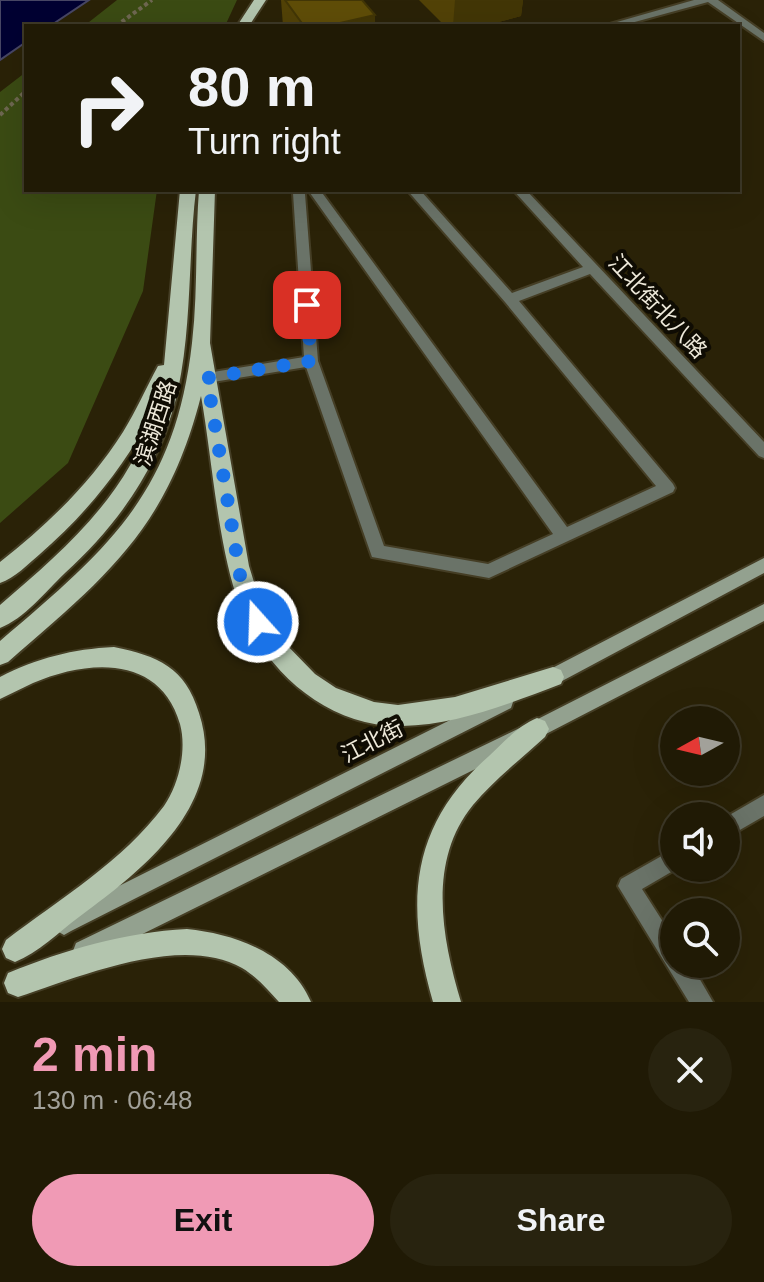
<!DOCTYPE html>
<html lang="en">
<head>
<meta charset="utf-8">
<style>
  :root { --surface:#201a05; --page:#28230f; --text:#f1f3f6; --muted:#a2a19a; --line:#3d3827; --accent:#f09ab5 }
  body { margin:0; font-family:Helvetica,"Noto Sans SC",sans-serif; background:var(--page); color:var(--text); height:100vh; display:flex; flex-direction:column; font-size:30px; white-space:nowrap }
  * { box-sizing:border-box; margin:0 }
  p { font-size:26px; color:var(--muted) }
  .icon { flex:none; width:44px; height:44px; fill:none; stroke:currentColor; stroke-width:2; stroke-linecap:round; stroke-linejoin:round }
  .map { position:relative; height:1002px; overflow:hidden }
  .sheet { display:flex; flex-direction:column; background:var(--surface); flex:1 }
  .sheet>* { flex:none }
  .hud { position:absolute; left:24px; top:24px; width:716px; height:168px; border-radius:0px; box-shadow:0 8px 32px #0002,0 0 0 2px var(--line); background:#201a05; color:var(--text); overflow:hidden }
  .needle { width:52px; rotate:262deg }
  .tools { position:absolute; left:660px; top:706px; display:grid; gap:16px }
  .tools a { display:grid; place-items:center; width:80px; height:80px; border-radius:50%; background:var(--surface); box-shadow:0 8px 32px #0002,0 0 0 2px var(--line); font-size:40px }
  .pin { position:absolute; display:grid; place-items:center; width:68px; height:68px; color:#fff; margin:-34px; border-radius:16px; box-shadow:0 4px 12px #0006 }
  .me { position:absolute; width:88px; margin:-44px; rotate:340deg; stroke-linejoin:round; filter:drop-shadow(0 0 6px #0008) }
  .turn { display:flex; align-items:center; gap:28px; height:168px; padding:0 32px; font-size:36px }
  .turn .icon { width:104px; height:104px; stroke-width:2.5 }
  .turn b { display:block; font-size:56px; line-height:68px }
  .round { display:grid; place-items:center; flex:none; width:84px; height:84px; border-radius:42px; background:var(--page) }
  .head { display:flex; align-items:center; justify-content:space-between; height:136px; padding:0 32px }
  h1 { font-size:48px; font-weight:700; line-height:60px; color:var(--accent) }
  .action { display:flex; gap:16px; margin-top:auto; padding:16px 32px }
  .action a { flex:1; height:92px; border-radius:48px; background:var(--accent); color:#111; font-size:32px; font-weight:700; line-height:92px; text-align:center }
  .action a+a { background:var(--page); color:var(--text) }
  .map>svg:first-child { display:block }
  .green { fill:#3b4b13 }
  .water { fill:#000032; stroke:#474664; stroke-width:2 }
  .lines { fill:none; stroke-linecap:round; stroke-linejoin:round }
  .minor-casing { stroke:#453e25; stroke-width:4 }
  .secondary-casing { stroke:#453e25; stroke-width:4 }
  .primary-casing { stroke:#453e25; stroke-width:4 }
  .path { stroke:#6e6751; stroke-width:4; stroke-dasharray:4 3; stroke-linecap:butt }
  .minor { fill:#6a7368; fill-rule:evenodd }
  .secondary { fill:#93a18f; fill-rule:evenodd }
  .primary { fill:#b3c5ae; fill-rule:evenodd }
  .wall { fill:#524207 }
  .shaded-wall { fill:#423606 }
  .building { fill:#5f4d08; stroke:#423606; stroke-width:2 }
  .route { stroke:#1a73e8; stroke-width:14; stroke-dasharray:0 25.2 }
  .labels { text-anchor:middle; stroke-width:8; stroke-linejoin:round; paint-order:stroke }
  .street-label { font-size:22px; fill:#eee9da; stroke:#0f0c03 }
</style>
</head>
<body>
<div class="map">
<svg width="764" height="1002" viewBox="0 0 764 1002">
  <rect width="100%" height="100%" fill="#2a2207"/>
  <!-- green -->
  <path class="green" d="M117,0H237L225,26H84Z
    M26,72V190H157L143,291L68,463L0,523V92Z"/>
  <!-- water -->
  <path class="water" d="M0,0H89L50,26H26V42L0,60Z"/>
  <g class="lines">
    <defs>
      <path id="minor" d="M694,0H718L764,33V41L708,2L620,26H603Z
        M295,190H320L567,527L656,486L505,302L407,190H420L512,293L583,267L513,190H526L764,442V458L759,456L590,274L519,301L673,484L675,488L673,492L489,578L372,557L306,367L207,383L200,378L207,373L304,357L293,193ZM308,190L310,193L553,534L488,564L384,546L318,361L305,194Z
        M764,795V816L726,838V817Z
        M674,849V868H678L642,889L674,939V964H691L713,1002H689L618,886L621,879Z"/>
      <path id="secondary" d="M764,558V573L549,688L543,690L537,688L534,682L537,676Z
        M764,604V621L544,735L92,959L84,962L76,959L73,951L76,943L530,723Z
        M504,693L511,696L513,702L511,708L71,931L64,935L57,931L53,924L57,917Z"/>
      <path id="primary" d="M254,0H266L249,26H237Z
        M180,190H196C188,256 192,325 178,390C162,463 119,524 65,573C46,591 24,619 0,628V605C63,551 128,495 153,413C123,468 87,513 40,554C28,564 15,578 0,583V562C48,524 90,484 123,432C136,411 146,388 158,366L164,365Z
        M199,190H215L210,343L249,566L262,608L280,638L315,674L336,688L374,702L398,705L455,697L553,667L561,670L564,677L561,684C511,703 456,725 402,726C324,728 258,665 236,595C217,536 212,458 201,396C167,529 107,576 8,662L0,665V641C108,549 175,493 192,343C198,292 195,241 199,190Z
        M114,647C158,656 185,667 199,713C229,803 143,870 79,917C59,932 38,953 15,962L6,958L2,949L6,940C60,899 123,861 164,806C179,784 187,750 180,724C160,655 89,659 33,683C22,688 11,694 0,699V677C37,658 73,649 114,647Z
        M537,718L545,721L549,729L545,737C521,759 494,780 473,805C427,861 442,939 461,1002H433C405,905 409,826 489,756C503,743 519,725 537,718Z
        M187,929C235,934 290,953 311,1002H279C268,990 257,977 242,968C181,933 79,977 18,997L8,993L4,983L8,973C64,950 126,932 187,929Z"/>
    </defs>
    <!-- minor casing -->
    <use href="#minor" class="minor-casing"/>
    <!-- secondary casing -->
    <use href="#secondary" class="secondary-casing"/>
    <!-- primary casing -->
    <use href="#primary" class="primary-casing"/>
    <!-- path -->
    <path class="path" d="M116,26L152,0
      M0,115L26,91"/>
    <!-- minor -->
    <use href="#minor" class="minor"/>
    <!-- secondary -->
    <use href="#secondary" class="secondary"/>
    <!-- primary -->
    <use href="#primary" class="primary"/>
  </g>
  <!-- wall -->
  <path class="wall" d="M281,0H362L375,26H283Z
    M419,0H523L521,16L483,26H445Z"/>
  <!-- shaded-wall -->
  <path class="shaded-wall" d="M455,0H523L521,16L483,26H453Z
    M375,15V26H327Z"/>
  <!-- building -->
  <path class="building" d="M285,0H362L375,15L327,26H304Z"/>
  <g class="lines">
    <!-- route -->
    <path class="route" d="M258,622L240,575L207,378L311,361L307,305"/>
  </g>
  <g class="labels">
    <!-- street labels -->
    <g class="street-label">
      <text transform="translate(658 306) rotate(47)" y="8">江北街北八路</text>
      <text transform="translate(155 423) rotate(-72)" y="8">滨湖西路</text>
      <text transform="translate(372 741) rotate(-27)" y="8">江北街</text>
    </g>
  </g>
</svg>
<div class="tools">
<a><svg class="needle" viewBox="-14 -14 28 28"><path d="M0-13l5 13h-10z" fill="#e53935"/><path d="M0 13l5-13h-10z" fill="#a2a19a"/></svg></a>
<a><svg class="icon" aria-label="sound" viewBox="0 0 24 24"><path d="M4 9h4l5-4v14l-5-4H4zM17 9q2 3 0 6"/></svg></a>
<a><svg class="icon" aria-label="search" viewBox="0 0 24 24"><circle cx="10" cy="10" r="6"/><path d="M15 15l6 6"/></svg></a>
</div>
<div class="pin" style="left:307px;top:305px;background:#d93025"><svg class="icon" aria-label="arrive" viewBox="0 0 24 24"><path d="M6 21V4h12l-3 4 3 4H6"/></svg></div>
<svg class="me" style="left:258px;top:622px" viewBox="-20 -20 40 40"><circle r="17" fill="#1a73e8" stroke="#fff" stroke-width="3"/><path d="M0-11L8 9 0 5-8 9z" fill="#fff"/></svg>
<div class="hud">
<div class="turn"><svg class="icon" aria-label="right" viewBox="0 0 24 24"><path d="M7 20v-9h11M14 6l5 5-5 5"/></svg><div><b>80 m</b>Turn right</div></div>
</div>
</div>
<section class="sheet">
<div class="head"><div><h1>2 min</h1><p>130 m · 06:48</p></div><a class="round"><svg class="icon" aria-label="close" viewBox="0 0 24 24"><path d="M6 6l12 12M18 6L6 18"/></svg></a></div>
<div class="action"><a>Exit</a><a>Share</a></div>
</section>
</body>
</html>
